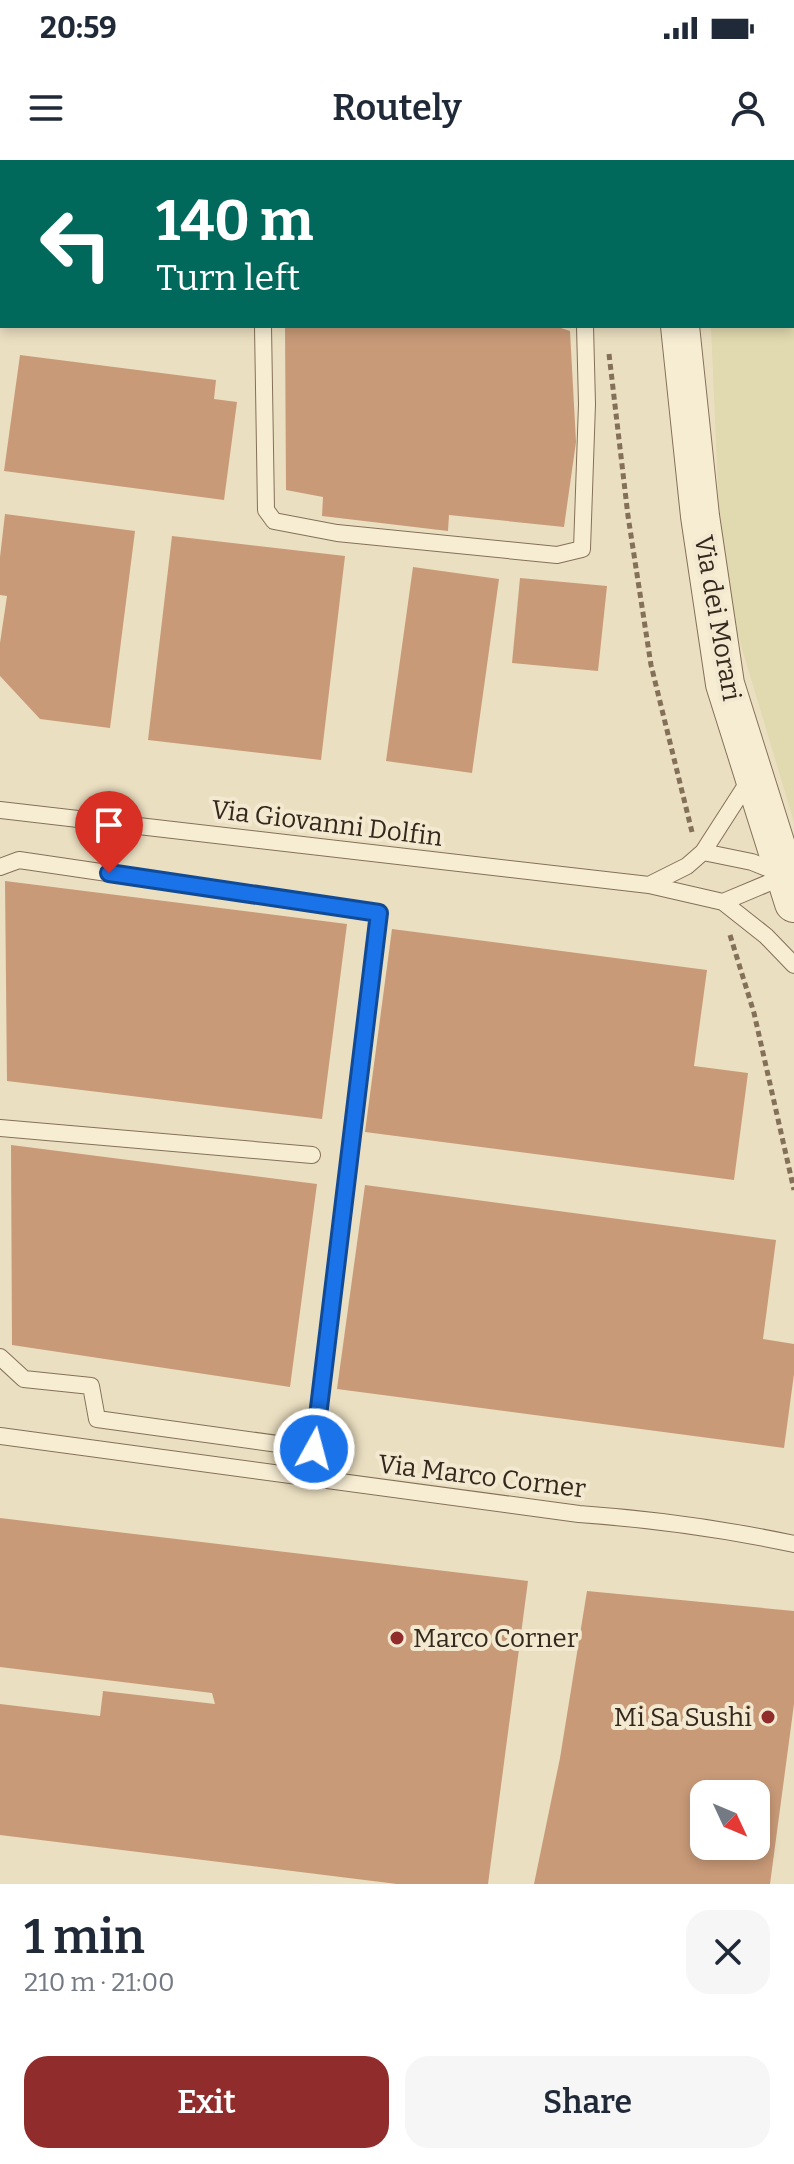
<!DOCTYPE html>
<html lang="en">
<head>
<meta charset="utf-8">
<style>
  :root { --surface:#fff; --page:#f6f6f7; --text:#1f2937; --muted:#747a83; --accent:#902c2c }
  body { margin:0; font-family:Bitter,serif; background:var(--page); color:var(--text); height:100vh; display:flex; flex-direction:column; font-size:30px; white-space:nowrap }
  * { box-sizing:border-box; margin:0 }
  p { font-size:26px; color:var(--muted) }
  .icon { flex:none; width:44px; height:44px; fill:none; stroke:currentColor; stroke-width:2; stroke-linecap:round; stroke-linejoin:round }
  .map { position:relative; height:1724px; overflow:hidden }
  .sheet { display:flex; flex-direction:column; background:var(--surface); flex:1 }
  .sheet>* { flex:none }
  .guide { position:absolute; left:0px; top:0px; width:794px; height:168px; box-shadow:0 4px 12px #0003; background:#00695c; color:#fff; overflow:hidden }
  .needle { width:52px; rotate:134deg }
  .controls { position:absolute; left:690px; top:1620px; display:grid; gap:16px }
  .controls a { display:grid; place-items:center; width:80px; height:80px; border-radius:16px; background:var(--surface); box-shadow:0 4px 12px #0003; font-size:40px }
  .pin { position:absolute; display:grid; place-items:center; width:68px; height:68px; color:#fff; margin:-82px -34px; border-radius:50% 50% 50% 0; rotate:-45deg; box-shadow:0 0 8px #0007 }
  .pin .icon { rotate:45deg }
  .me { position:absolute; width:88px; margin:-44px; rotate:7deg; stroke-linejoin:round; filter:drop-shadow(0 0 6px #0008) }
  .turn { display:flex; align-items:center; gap:28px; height:168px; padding:0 24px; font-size:36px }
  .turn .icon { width:104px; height:104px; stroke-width:2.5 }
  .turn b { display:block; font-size:56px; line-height:68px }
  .round { display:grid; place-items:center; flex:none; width:84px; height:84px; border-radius:24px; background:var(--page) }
  .head { display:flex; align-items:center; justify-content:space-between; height:136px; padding:0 24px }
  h1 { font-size:48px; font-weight:600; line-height:60px }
  .primary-button { display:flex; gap:16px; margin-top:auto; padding:16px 24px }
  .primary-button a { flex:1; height:92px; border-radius:24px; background:var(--accent); color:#fff; font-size:32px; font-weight:600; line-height:92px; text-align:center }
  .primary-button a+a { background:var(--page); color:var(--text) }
  .status { display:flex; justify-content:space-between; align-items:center; height:56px; padding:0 40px; background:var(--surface); direction:ltr }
  .status svg { height:22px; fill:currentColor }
  header { display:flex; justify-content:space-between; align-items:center; height:104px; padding:0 24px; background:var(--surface); font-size:36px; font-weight:600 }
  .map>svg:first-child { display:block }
  .farmland { fill:#e1d9af }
  .building { fill:#c89a78; fill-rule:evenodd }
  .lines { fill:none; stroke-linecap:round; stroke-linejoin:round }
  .service-casing { stroke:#847059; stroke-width:18 }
  .tertiary-casing { stroke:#847059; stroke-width:40 }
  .path { stroke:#847059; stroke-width:5; stroke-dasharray:6 4; stroke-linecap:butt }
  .service { stroke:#f7edd3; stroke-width:16 }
  .tertiary { stroke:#f7edd3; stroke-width:38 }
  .route-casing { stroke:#114b97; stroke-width:20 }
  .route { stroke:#1a73e8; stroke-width:14 }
  .poi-dot { fill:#902c2c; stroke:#f3e9d0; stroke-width:3 }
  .labels { text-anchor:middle; stroke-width:8; stroke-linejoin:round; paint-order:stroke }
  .street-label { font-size:26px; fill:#34281d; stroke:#f3e9d0 }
  .poi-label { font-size:26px; fill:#34281d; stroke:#f3e9d0; text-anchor:start }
</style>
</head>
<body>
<div class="status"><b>20:59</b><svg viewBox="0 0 49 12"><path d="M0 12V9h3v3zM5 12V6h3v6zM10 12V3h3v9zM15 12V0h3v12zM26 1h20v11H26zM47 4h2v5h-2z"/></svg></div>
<header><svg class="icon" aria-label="menu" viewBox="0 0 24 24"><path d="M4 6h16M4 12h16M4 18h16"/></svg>Routely<svg class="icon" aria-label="person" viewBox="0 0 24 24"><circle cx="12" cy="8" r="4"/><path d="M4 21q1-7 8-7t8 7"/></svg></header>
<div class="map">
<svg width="794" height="1724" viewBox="0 0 794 1724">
  <rect width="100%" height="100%" fill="#ebdfc1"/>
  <!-- farmland -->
  <path class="farmland" d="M704,0H794V662L722,422L711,166H792V2H704Z"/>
  <!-- building -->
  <path class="building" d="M285,166H555L570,171L576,282L564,367L449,355L448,371L322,356L323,337L286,330Z
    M20,195L216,220L214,239L237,242L224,340L4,311Z
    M5,354L135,371L110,568L40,559L0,516V483L7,436L0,435V397Z
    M172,376L345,396L321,600L148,580Z
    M413,407L499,419L472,613L386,601Z
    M520,418L607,426L598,511L512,503Z
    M5,721L347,764L322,959L7,921Z
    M392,769L707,810L694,906L748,913L734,1020L365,972Z
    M11,985L317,1024L290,1227L12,1185Z
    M365,1025L776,1080L763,1179L794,1184V1214L784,1288L337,1229Z
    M0,1358L528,1421L488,1724H397L0,1675V1544L100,1556L103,1531L215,1544L212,1533L0,1507Z
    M587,1431L794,1451V1544L770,1724H534L560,1598ZM704,1634H756V1686H704Z"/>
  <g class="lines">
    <defs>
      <path id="service" d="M10,0L23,2
        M554,0V2
        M238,2H255
        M263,166L266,350L274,361L337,373L557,395L582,389L587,244L585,166
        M0,650L649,725L723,742L766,776L794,805
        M703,692L752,702L782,714
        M0,707L19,700L379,753L314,1289L97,1259L91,1226L24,1219L0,1197
        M649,725L687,706L703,692L750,619
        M723,742L785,716
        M0,968L312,995
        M0,1276L579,1354C650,1359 724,1369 794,1384"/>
      <path id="tertiary" d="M662,0V2
        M680,166L700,356L725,524L794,743"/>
    </defs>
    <!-- service casing -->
    <use href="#service" class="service-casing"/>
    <!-- tertiary casing -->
    <use href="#tertiary" class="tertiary-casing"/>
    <!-- path -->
    <path class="path" d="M586,0L587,2
      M609,194L628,356L651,505L692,672
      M730,775L754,853L794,1030"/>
    <!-- service -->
    <use href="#service" class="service"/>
    <!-- tertiary -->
    <use href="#tertiary" class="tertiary"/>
  </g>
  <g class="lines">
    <defs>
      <path id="route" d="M109,713L379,753L314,1289"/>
    </defs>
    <!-- route casing -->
    <use href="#route" class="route-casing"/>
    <!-- route -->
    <use href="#route" class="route"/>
  </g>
  <!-- markers -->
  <g class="poi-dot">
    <circle cx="397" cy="1478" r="8"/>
    <circle cx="768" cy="1557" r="8"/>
  </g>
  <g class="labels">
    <!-- street labels -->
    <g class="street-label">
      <text transform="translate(718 458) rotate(80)" y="9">Via dei Morari</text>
      <text transform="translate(327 663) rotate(7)" y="9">Via Giovanni Dolfin</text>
      <text transform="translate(482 1316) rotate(7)" y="9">Via Marco Corner</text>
    </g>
    <!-- poi labels -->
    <g class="poi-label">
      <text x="413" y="1487">Marco Corner</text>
      <text x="752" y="1566" text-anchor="end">Mi Sa Sushi</text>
    </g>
  </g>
</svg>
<div class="controls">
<a><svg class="needle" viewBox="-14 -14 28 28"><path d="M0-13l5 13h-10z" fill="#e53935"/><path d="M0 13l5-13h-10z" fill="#747a83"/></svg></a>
</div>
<div class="pin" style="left:109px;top:713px;background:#d93025"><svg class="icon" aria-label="arrive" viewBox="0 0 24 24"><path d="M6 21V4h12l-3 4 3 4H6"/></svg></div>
<svg class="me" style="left:314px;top:1289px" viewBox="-20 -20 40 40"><circle r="17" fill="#1a73e8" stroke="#fff" stroke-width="3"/><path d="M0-11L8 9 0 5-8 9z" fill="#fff"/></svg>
<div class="guide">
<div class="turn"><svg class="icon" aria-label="left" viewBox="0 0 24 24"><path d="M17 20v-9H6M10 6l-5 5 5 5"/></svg><div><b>140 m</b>Turn left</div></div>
</div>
</div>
<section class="sheet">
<div class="head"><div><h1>1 min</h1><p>210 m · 21:00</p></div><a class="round"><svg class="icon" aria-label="close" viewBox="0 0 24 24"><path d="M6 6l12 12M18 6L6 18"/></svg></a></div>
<div class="primary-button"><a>Exit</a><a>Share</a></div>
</section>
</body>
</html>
